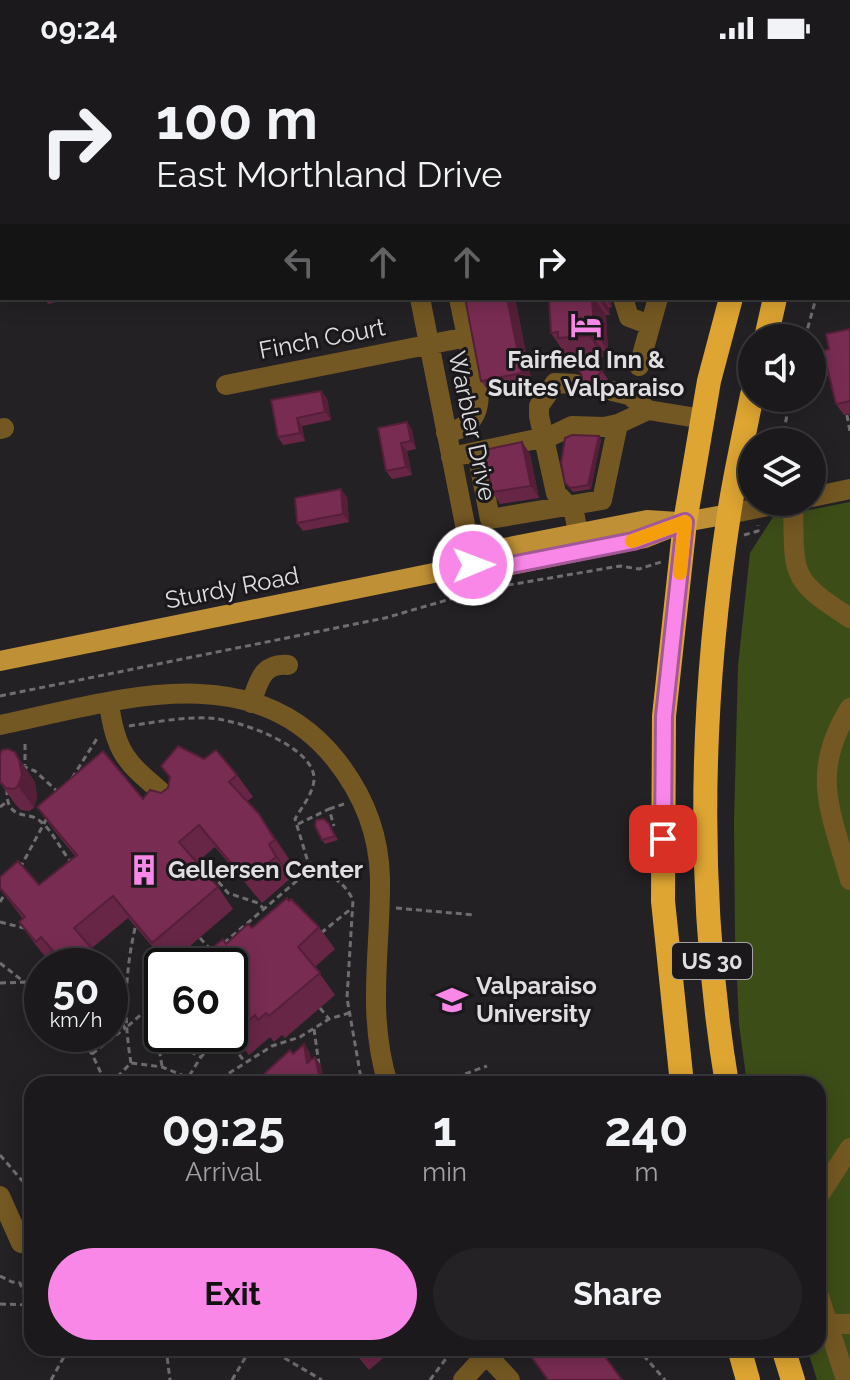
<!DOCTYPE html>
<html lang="en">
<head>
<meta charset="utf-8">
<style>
  :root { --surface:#1b191b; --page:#242224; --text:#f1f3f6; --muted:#a0a0a3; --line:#39383a; --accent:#f987e8 }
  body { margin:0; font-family:Raleway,sans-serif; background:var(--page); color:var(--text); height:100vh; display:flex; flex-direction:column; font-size:30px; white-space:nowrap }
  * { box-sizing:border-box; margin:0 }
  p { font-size:26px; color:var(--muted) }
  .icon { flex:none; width:44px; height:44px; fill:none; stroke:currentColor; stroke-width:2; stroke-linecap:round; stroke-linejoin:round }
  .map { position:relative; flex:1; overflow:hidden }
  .drawer { position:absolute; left:24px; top:1020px; width:802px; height:280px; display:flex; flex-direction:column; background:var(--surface); border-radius:24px; box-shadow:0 4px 20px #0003,0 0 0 2px var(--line) }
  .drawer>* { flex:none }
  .top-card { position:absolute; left:0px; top:0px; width:850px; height:244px; box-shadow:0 4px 20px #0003,0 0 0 2px var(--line); background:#1b191b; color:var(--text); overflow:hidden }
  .controls { position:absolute; left:738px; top:268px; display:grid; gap:16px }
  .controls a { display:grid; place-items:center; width:88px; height:88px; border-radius:50%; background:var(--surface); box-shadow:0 4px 20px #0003,0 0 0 2px var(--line); font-size:40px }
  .speed { position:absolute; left:24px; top:892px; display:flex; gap:16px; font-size:40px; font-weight:700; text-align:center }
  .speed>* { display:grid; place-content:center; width:104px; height:104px; border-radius:50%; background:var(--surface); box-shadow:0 4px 20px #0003,0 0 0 2px var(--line); line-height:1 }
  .speed small { font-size:20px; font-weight:400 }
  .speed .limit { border:4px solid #111; border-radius:12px; background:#fff; color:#111 }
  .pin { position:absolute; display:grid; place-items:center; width:68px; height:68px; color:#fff; margin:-34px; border-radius:16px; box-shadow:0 4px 12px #0006 }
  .me { position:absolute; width:88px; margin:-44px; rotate:89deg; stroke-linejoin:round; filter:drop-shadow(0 0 6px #0008) }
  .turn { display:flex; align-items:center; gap:28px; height:168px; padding:0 24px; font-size:36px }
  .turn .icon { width:104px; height:104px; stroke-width:2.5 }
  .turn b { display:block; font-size:56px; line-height:68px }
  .lanes { display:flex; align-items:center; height:76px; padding:0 24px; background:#0003; justify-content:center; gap:40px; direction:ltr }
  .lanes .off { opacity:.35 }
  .eta { display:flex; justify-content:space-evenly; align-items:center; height:136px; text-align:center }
  .eta b { font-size:48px; font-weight:700; line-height:56px }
  .button { display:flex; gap:16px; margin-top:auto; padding:16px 24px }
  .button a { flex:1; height:92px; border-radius:48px; background:var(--accent); color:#111; font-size:32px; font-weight:700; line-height:92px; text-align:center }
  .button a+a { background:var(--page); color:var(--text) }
  .status { display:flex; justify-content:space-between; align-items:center; height:56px; padding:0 40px; background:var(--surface); direction:ltr }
  .status svg { height:22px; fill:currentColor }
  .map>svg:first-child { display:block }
  .green { fill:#3d4d18 }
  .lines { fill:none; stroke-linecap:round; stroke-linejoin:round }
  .path { stroke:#706d70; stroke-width:3; stroke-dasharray:6 4; stroke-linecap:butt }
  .minor { stroke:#745823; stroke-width:20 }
  .major { stroke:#bf9035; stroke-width:20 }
  .highway { stroke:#dea532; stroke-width:24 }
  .wall { fill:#682647 }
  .shaded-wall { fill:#551f39 }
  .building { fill:#792c52; stroke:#551f39; stroke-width:2 }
  .route-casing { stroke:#a25897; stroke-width:20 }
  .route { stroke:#f987e8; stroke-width:14 }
  .slow { stroke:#f59e0b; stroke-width:14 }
  .labels { text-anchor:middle; stroke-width:6; stroke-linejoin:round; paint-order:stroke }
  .shield { fill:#1a181b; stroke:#a5a3a5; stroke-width:2 }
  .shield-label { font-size:22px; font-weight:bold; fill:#e0dee0 }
  .street-label { font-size:24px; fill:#e0dee0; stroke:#1a181b }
  .poi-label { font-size:24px; font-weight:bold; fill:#e0dee0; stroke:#1a181b; text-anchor:start }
</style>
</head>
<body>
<div class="status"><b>09:24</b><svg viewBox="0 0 49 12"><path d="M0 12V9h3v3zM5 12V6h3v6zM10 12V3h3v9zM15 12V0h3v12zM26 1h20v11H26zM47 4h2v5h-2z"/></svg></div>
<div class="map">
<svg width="850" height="1324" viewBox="0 0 850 1324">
  <rect width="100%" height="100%" fill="#242124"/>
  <!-- green -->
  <path class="green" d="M0,0H249L2,2L0,50Z
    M850,446V1324H817L807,1292H818V1028H747L739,968L735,880L734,766L738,610L750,497L773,461Z"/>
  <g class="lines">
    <!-- path -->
    <path class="path" d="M848,145L850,140
      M805,282L816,242
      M812,321L832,317
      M847,359L850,376
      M782,386L790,342
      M744,479L758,475V469
      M0,640L385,562L485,533L620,510L639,513L661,506
      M129,670C155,666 182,661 209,662C236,663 316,690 314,724C313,738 301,752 295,763L308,806C327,821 341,820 353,844L347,942L362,1028
      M25,688V709
      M22,710L35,715L57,735
      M72,722L98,681
      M7,733C7,740 7,747 11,752C19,762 31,757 40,765C53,775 60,793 71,806
      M0,751L8,745
      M329,753L344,748
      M298,768L329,753L334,770
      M199,803L228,837L258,847L263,852
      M20,812L47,762
      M0,846L6,836
      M396,852L475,859
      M0,866L24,872
      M321,877L352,852
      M200,882L211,894
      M224,887L313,811
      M0,907L42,940
      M0,927L27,926L42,913
      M320,952L329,963
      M128,970L162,940
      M314,973L319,1009
      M76,978L92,998L106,1028
      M166,978L185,993L201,1001
      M92,998L125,972L110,947
      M131,1007C123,962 125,913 136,868
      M162,1010L155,969L148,952L162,973
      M110,1028L131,1007L162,1011L204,1028
      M184,1028L201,1001L223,978L245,1006
      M212,1028L272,990L300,981L329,963L349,957
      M437,1028L487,1010
      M0,1099L32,1136
      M0,1220L12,1226L20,1227L28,1249
      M0,1248L32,1249
      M166,1292L170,1324
      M267,1292L322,1324
      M637,1292L665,1324
      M51,1324L69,1292
      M232,1324L251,1292
      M430,1324L454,1292"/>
    <!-- minor -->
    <path class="minor" d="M375,0V2
      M548,2L549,0
      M668,2L669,0
      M733,2V0
      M848,118H850
      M0,179H2
      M420,242L473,509
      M623,242L629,261L650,269
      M639,310L658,242
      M575,328L555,327L539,350V360L556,437L574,456L578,477
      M226,329L467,281L459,242
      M612,335L629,339L648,354
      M0,373L4,372
      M446,377C498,366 474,318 467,281
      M477,396L490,463L602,444L618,368
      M451,401L551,380L572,370L604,371L618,368L648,354L703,363
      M812,441L850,433
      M793,446C795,518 787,522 850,562
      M729,458L787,446
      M109,647C116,704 132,710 173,746
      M251,647C259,626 261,607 288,609
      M850,652C809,718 831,755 850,824
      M0,669C112,646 251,597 336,704C363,738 379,778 380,822C381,893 366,957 388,1028
      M0,1140L21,1187
      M818,1141L850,1092
      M818,1237L846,1324
      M826,1268H850
      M486,1298L510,1324
      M463,1324L492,1292"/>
    <!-- major -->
    <path class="major" d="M473,509L499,493L647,464L678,466
      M0,605L473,509L501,511L645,482L685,466L729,458"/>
    <!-- highway -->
    <path class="highway" d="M809,2L810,0
      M848,25L850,20
      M766,282L775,242
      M682,1028L663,845L664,660L685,466L709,325L731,242
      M727,1028C696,841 700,646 729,458C735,418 744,379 752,339
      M739,1292L748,1324
      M783,1292L793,1324"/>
  </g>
  <!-- wall -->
  <path class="wall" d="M563,0H642L641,2H564Z
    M44,242H60L61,245L48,248Z
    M465,242H515L533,332L492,340L481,325Z
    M549,242H612V251L609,252L610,259H606L608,295H603V301L572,303L568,297L565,298L551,277Z
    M850,273V358L844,359L836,348Z
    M602,315L608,323L600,331V340L584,337L579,329Z
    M327,342L331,364L302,370L305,385L283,389L278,381L271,344Z
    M407,366L412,374L416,393L407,395L412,419L392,423L386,415Z
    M599,380L601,384L591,433L573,436L565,427Z
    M522,386L530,398L539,442L500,448L492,436Z
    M347,441L349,466L303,475L297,467Z
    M161,710L237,719L253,741L247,745L274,780L291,806L284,810L291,822L262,847L215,791L196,807L218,831L233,853L168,909L128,862L92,892L105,910H62L56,903L51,908L35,888L19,866L23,863L0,833V821L39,829L75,800L53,773L37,751L143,743L161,737L168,732L170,722Z
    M35,726L37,741L34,752L29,755L21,754L16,749L0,727Z
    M329,768L338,784L325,788L322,784Z
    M319,871L335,893L315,911L335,939L285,982L282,979L274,986L270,981L249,999L244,993L242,995L227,978H230V910L226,888L252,872Z
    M351,1292H395L369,1314Z"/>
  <!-- shaded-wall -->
  <path class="shaded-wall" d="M625,0H642L641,2H625Z
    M507,242H515L533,332L522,317Z
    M592,242H594L606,259L608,295L594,274Z
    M598,242H602L609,252L610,259Z
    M606,242H612V251Z
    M589,274L603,295V301L589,280Z
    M594,323L600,331V340L594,332Z
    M321,335L327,342L331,364L325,356Z
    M297,362L302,370L305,385L300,377Z
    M407,366L412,374L416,393L411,385Z
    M599,380L601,384L591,433L588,429Z
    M522,386L530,398L539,442L531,430Z
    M401,387L407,395L412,419L406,411Z
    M341,433L347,441L349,466L343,458Z
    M15,696L35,726L37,741L34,752L18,730Z
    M259,758L274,780L291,806L275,784Z
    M269,788L284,810L291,822L276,801Z
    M304,988L310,996L313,1015L307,1007Z
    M315,1001L321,1009L325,1028H321Z"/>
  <!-- building -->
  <path class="building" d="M575,0H625V2H581Z
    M2,116V137H0V117Z
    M465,242H507L522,317L481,325Z
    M549,242H592L594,274H589V280L558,282V276L551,277Z
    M850,273V345L836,348L823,295L829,293L826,278Z
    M577,310L602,315L594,323V332L579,329L582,320Z
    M321,335L325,356L297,362L300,377L278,381L271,344Z
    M407,366L411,385L401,387L406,411L386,415L378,372Z
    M572,379L599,380L588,429L570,432L565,427L561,407L565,382Z
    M522,386L531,430L492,436L484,394Z
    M341,433L343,458L297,467L295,442Z
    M178,690L204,703L216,694L237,719L229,726L259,758L275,784L269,788L276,801L246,825L199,769L179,786L218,831L152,887L113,840L74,872L96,897L81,910H66L41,881L36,886L19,866L25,861L0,832V821L18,805L39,829L77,799L37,751L103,695L143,743L150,734L161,737L168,732L170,721L161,710Z
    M8,693L15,696L19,704L22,719L18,730L14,733L6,732L0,726V698L2,694Z
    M324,763L329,768L335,780L322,784L315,770L316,764Z
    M287,842L289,845L291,843L319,871L298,891L320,917L269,960L266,957L258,964L255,959L234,977L230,972V910H189L223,883L226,888L248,868L252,872Z
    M162,931V940L157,935Z
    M304,988L307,1007L315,1001L321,1028H253L290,994L293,998Z
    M525,1292H599L622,1324H548Z"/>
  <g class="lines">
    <defs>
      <path id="route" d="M473,509L501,511L633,485L685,466L664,660L663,783"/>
    </defs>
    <!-- route casing -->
    <use href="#route" class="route-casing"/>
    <!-- route -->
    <use href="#route" class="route"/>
    <!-- slow -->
    <path class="slow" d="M632,485L685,466L680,517"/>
  </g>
  <!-- icons -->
  <defs>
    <symbol id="hotel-bare" viewBox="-9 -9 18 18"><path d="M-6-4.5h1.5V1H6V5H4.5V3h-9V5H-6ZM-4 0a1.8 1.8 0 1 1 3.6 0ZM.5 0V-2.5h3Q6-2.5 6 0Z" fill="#f987e8" stroke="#1a181b" stroke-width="2.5" paint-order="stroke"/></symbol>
    <symbol id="building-bare" viewBox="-9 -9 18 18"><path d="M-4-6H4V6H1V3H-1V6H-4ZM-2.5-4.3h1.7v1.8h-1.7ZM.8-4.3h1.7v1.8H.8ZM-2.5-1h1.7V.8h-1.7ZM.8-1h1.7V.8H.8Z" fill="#f987e8" stroke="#1a181b" stroke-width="2.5" paint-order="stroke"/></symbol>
    <symbol id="university-bare" viewBox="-9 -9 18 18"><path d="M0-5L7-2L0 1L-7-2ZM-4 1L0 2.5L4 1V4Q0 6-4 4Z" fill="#f987e8" stroke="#1a181b" stroke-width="2.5" paint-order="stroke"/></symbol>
  </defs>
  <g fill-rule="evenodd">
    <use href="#hotel-bare" x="564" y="247" width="44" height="44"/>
    <use href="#building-bare" x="122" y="792" width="44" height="44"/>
    <use href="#university-bare" x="430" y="922" width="44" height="44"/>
  </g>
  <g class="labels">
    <!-- shield labels -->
    <rect class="shield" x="672" y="887" width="80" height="36" rx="6"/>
    <g class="shield-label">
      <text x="712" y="913">US 30</text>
    </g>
    <!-- street labels -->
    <g class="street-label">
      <text transform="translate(322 283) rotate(-11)" y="8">Finch Court</text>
      <text transform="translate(472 370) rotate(78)" y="8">Warbler Drive</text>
      <text transform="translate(232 532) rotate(-11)" y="8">Sturdy Road</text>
    </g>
    <!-- poi labels -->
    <g class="poi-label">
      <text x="586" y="312" text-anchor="middle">Fairfield Inn &amp;<tspan x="586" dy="28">Suites Valparaiso</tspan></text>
      <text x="168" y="822">Gellersen Center</text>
      <text x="476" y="938">Valparaiso<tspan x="476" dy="28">University</tspan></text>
    </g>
  </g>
</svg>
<div class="controls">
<a><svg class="icon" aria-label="sound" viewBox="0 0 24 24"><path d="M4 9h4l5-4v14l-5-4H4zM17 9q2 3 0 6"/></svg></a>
<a><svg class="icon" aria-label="layers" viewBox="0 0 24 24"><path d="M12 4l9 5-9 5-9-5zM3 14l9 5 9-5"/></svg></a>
</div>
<div class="speed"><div>50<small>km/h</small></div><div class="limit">60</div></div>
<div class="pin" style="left:663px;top:783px;background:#d93025"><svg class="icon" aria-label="arrive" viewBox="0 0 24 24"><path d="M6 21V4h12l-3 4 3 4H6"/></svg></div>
<svg class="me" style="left:473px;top:509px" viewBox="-20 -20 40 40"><circle r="17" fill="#f987e8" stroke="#fff" stroke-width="3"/><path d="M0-11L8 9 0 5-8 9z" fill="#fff"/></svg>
<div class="top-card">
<div class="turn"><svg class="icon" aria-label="right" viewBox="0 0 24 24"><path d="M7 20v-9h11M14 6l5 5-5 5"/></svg><div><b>100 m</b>East Morthland Drive</div></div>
<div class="lanes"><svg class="icon off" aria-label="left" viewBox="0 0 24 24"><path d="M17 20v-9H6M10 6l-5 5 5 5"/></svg><svg class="icon off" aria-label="ahead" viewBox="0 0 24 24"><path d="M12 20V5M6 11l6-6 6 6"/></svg><svg class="icon off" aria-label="ahead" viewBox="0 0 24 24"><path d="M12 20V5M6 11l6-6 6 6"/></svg><svg class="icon" aria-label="right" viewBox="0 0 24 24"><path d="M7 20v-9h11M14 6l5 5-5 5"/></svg></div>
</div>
<section class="drawer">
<div class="eta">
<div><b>09:25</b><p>Arrival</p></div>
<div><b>1</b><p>min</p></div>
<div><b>240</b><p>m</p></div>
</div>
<div class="button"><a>Exit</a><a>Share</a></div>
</section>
</div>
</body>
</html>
